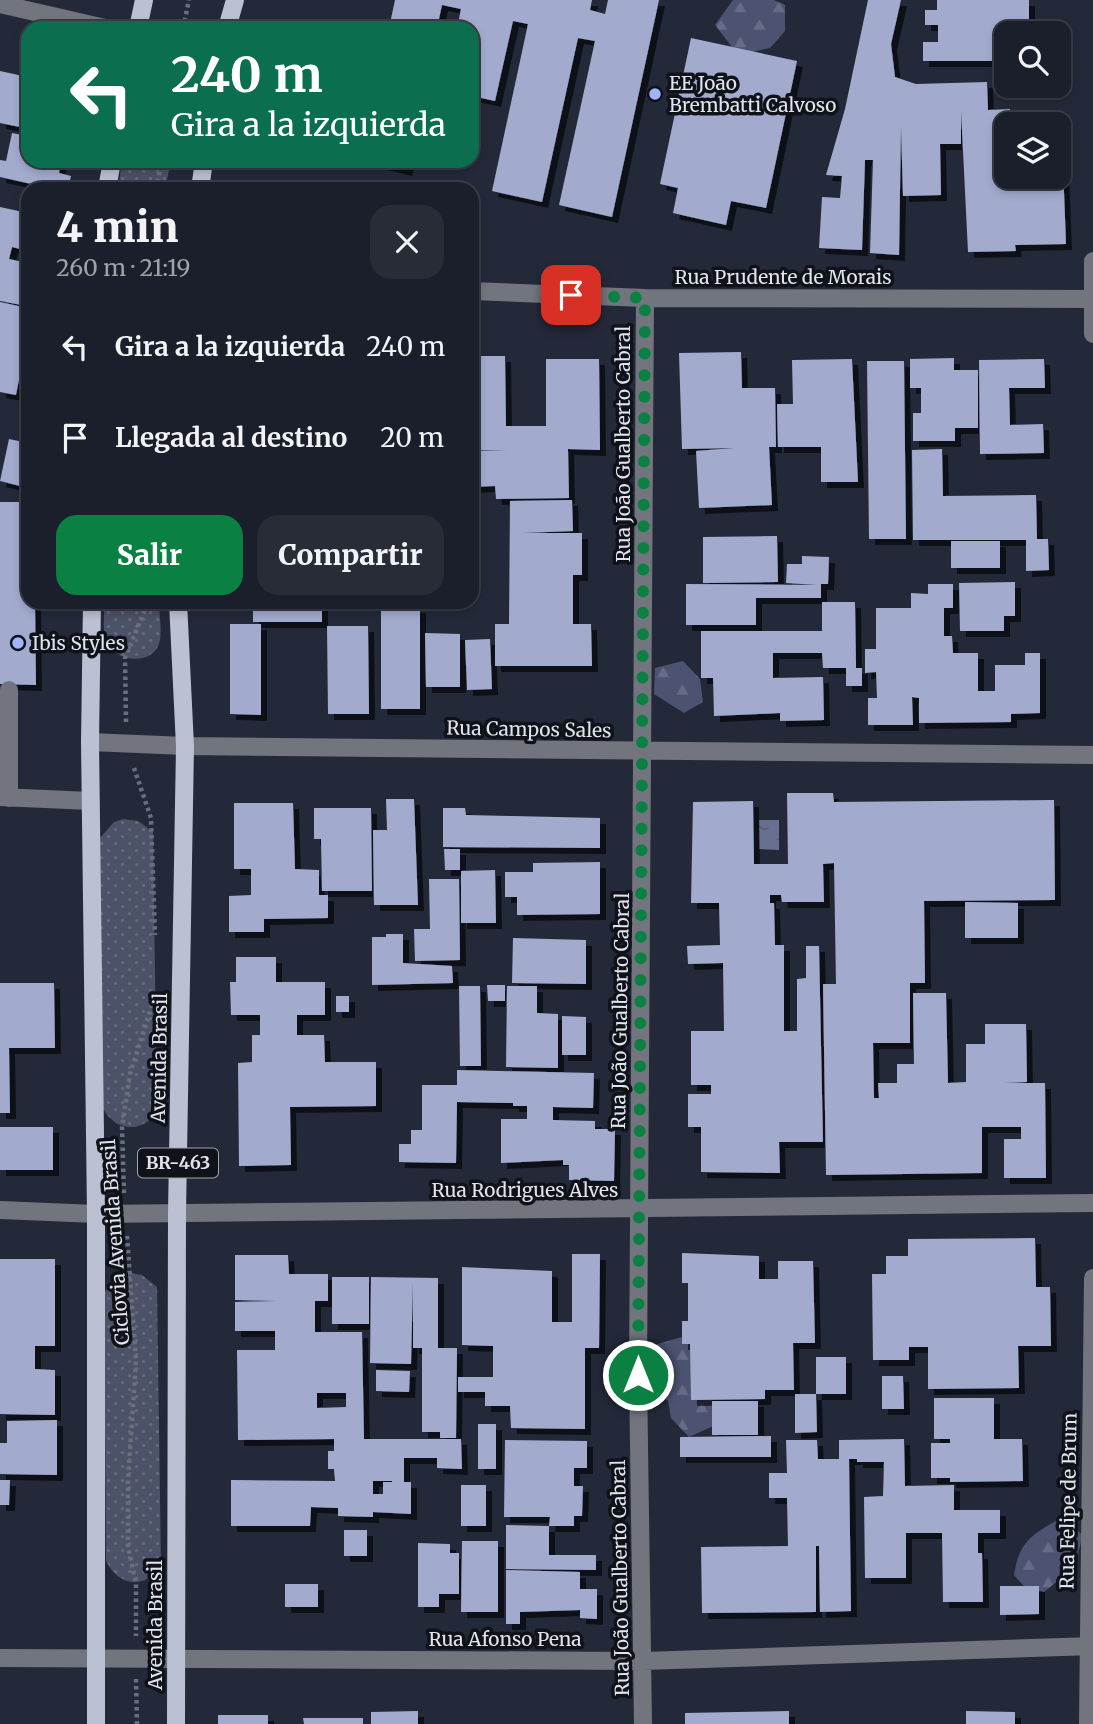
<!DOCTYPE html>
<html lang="es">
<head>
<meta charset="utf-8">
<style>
  :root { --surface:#1b1f2b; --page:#282c37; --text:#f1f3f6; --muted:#a0a2a9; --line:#393d47; --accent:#0b8043 }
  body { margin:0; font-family:Merriweather,serif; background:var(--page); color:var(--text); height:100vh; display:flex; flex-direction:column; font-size:26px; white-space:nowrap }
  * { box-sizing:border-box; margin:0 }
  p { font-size:23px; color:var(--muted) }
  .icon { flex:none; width:38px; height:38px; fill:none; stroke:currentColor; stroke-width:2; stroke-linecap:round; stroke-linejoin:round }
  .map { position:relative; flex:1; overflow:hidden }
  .panel { position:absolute; left:21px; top:182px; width:458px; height:427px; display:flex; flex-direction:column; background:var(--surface); border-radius:21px; box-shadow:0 4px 10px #0003,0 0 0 2px var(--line) }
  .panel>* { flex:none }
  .top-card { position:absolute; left:21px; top:21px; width:458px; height:147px; border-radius:21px; box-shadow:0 4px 10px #0003,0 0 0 2px var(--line); background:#0b6e4f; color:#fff; overflow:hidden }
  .fabs { position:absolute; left:994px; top:21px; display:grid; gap:14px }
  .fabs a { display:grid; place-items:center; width:77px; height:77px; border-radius:14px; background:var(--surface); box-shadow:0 4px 10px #0003,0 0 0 2px var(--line); font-size:35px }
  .pin { position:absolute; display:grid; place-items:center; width:60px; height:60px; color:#fff; margin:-30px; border-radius:14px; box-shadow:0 4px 10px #0006 }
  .me { position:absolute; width:77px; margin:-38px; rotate:0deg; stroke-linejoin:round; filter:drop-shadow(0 0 5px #0008) }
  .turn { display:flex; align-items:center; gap:24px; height:147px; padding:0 35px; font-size:32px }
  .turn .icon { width:91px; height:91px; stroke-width:2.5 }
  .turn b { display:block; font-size:49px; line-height:60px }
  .round { display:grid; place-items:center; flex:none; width:74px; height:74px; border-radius:21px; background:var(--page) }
  .summary { display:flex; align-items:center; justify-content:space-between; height:119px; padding:0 35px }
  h1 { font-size:42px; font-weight:800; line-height:52px }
  .primary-button { display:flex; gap:14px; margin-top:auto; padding:14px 35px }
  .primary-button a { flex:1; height:80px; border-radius:21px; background:var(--accent); color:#fff; font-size:28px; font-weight:800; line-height:80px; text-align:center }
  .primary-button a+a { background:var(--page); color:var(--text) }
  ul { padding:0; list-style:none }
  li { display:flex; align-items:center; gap:21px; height:91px; padding:0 35px }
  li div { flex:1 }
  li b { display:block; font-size:26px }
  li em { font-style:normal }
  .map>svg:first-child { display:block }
  .grass { fill:url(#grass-dots) }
  .forest { fill:url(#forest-firs) }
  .water { fill:url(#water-ripples) }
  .building { fill:#a2abce; fill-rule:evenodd; filter:url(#shadow) }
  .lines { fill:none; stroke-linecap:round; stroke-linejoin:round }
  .path { stroke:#6a6f7d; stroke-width:4.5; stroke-dasharray:3.5 3.5; stroke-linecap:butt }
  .minor { stroke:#72757d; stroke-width:18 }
  .major { stroke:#bbc0d2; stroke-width:18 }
  .route { stroke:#0b8043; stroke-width:12; stroke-dasharray:0 21.6 }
  .poi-dot { fill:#a0b3fd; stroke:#101219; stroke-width:2.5 }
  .labels { text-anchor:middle; stroke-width:7; stroke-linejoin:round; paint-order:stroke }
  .shield { fill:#101219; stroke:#a2a5af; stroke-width:2 }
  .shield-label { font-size:18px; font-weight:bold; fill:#e1e4ef }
  .poi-label { font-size:19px; fill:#e1e4ef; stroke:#101219; text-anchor:start }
  .street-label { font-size:19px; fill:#e1e4ef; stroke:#101219 }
</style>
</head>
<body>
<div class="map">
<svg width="1093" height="1724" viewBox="0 0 1093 1724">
  <defs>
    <pattern id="grass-dots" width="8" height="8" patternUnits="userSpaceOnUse" patternTransform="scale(1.75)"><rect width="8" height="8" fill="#4c5267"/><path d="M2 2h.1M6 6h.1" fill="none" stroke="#666b7d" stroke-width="1.8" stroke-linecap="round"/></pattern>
    <pattern id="forest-firs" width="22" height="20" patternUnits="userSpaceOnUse" patternTransform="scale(1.75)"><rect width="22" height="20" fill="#4b5371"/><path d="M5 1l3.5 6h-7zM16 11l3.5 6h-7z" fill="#656c86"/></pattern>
    <pattern id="water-ripples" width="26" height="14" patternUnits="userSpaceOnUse" patternTransform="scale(1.75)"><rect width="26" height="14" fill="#677090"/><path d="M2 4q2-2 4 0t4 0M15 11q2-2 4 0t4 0" fill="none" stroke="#575c70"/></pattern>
    <filter id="shadow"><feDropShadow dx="6" dy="6" stdDeviation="0" flood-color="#0009"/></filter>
  </defs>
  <rect width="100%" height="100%" fill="#242939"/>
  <!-- grass -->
  <path class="grass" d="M122,161H171L165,189H118Z
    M104,602H159C159,614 162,628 160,640C155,667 114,663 106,640C102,629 105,614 104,602Z
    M123,819L138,821L153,832L157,1111C142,1135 114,1131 102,1107L100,838L114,822Z
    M131,1273L142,1275L157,1287L161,1566C145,1590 118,1586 106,1561L104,1292L118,1277Z"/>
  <!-- forest -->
  <path class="forest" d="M733,0H774L785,5V31L770,48L738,55L715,25Z
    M683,661L700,679L703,702L684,713L654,694L655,668Z
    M682,1337L697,1340L718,1424L689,1437L671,1418L668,1401L641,1373L654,1345Z
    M1061,1518L1083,1535L1074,1568L1044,1592L1024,1586L1014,1575C1019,1541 1033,1534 1061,1518Z"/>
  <!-- water -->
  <path class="water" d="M759,820H779V850L759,849Z"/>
  <!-- building -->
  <path class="building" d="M395,0H592L590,10L605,14L608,0H659L612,217L559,205L595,41L578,38L542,202L492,191L528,24L513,21L495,101L472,96V28H457L461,9L442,5L437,28H389Z
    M868,0H901L891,44L895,77L916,84L987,82L988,110L1010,109L1011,115L1065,114L1066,139H1059V124H1006V177H1059V166H1063L1066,244L1015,245L1016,251L968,252L961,110V144H940L941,195L903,196L901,126L899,255L870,253L873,160H865L862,250L819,248L822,197L840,198L842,176L826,175L845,109Z
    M937,0H1029V33H1006V61H923V42H938V25H925V10H937Z
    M691,38L797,61L766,208L731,201L726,225L673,213L678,188L660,184Z
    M0,71L28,77L25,128L0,123Z
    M12,133L28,136V161H61L59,173L71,176L68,189H54L0,177V160L6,161Z
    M370,161H408L406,170Z
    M0,207L28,213V251L12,247L9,259L28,263L27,306L0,301Z
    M0,302L23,307L20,323L28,324V350L25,349L16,395L0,392Z
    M741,352L742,388H775L776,447H769L772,505L699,508L696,451L734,448L682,449L679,353Z
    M472,356H505L506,426H546V359H599L600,450L568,449L569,498L496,499L495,486L472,487V451L507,450H472Z
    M954,358V370H978V428H955V441H913V413H921V388H910V359Z
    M852,359L858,482H821V447H778L777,404H793L792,360Z
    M1044,359L1045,388H1009L1010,425L1043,424L1044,453L980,454L979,360Z
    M867,361H904L906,539H869Z
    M9,439L28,443V488L0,481Z
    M942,449L943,496L1036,495L1037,539H1048L1049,570L1026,571V540H913L912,450Z
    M572,500L573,531L522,533H582V575H573V624H591L592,666H495V624H509L510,501Z
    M0,502H28V602H35L36,685L0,684Z
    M777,536L778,582L703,583V537Z
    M951,541H1000V568H951Z
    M802,556L829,557L828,584H821V598H756V625H686V584L818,585L786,583L787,564H802Z
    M1015,582V616H1004V631H960L959,583Z
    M928,584H953V608H944V636H952L953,653H978V691H995V665H1025V653H1040V713L1011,714V722L919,723V698L912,697L913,725H868V698H877L876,672L865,673V649H876V608H911V593L928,594Z
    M253,602H322V622H253Z
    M822,602H855L856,668H862V686H846V668H823L822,653H773V678L823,677L824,720L780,721V713L714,716L713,678H701V631H822Z
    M420,607V709H381V608Z
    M230,624H261V715L230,714Z
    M327,626H368L369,714H328Z
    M425,633L460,634V687H426Z
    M490,639L492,689L467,690L465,640Z
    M787,793H833L834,802L1054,800L1055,900L924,901L925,983H910V1043H873L874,1098H879L878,1083H897V1064H914L913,993H946L948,1083L966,1082V1044H985V1024H1026L1027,1082L1003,1083H1045L1046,1178H1004V1139H1021V1127H982V1173L826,1175L823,984H836L834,863L823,864L824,902H782L781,895H770V903H774L775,945H784V1031H797V979L806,978V946H819L823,1142H779L780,1173L701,1172V1127H688V1094H711V1085H691V1031H724L723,963L688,964L687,946L720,945L719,903H691L693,802L753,801L754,864H788Z
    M386,799H414L418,905H374L373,830H387Z
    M234,803H293L295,869L319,870V895H328V918L264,919V932H229V896L251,895V869H234Z
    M314,808H371L372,891H322L321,839H314Z
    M443,808H465L466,815L600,818V848L443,847Z
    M444,849H460V870H445Z
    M600,862V914L517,915V897H505V872H533V863Z
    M495,870L496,923H461V871Z
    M429,879H459L460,960L415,961L414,929H430Z
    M965,902L1018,903V938H965Z
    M386,934H403V963L452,966L453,983L372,985V937H386Z
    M513,938L586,940V984L512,983Z
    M236,957H276V982H325V1015H297V1035H324L325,1062H376V1106L290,1107L291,1165L239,1166L238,1063L252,1062V1035H260V1015H231L230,982H236Z
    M0,983H54L55,1048H9L10,1113H0Z
    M487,985H505V1001H488Z
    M459,986H480L481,1066H460Z
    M507,986H537V1013L558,1014V1068L506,1067Z
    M336,996H349V1012H336Z
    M562,1016L586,1017V1055H562Z
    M457,1070L594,1073L593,1108L553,1107V1120L595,1121V1129H615L614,1181L569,1180V1165H563V1160L501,1163V1119H527V1106H513V1103L457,1102L456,1163L399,1162V1144H411V1130H422V1085H457Z
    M0,1127H53V1170H0Z
    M1035,1238L1036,1287H1050L1051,1346H1018L1019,1388L928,1389V1347H909V1360H873L872,1274H886V1256H908V1239Z
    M682,1253L759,1256V1279H778V1261H813L815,1343H793L794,1390H765V1399L691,1400L690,1344H682V1321H688V1283H682Z
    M572,1254H600L599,1348H585V1429L511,1428L510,1406H485V1392H458V1377H493V1346L462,1345V1267L552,1271V1322H572Z
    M235,1255H288L289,1274H328V1301H315V1332H362L364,1439H461L462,1469L437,1468V1458H404V1482H411V1514L373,1512V1517L338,1516V1508L311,1507L310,1526H231V1480L335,1481L334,1469H328V1451H334V1439L238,1440L237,1350H275V1331H235V1302L277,1301L235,1300ZM317,1393H346V1407L317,1408ZM373,1481H392V1482H383V1494H373Z
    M0,1259H55V1346H35V1369L55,1370V1415L0,1414Z
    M332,1277H369V1324H332Z
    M371,1277L438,1278V1348H457L456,1438H440V1432H422V1348H413V1282L411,1364L370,1363Z
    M816,1357H846V1394H816L817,1432L795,1433V1394H816Z
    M376,1370L410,1371L409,1392L376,1391Z
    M882,1376H903L904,1409H882Z
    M934,1398H994V1439H1022L1023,1481L950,1482V1478H931V1443H950V1439H934Z
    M712,1401H758V1435H712Z
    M57,1420V1475L0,1474V1443H7V1421Z
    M478,1424H496V1469H478Z
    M771,1436V1457H680V1437Z
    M904,1439L905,1486L954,1485V1510H1000V1533H978V1553H982L983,1602H943L942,1533H906V1578H865L864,1497L883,1496L884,1462H857V1459H849L851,1611L820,1612L819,1546H816V1612L702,1613L701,1547L788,1546L787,1498H769V1473H787L786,1440H817L818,1459H839V1440Z
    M505,1440L587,1441V1468H574V1486H583L582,1516H574V1526H549L550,1517H504Z
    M0,1480H10L9,1505H0Z
    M461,1485H486V1526H461Z
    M506,1525L549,1526V1555H596V1570L506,1569Z
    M344,1530H367V1556H344Z
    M462,1541H498V1612H461Z
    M418,1543L450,1544V1553H459V1594H439V1607H418Z
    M506,1570L580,1572V1589H597V1619L580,1618V1610L520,1612V1624H506Z
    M285,1584H318V1607H285Z
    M1000,1586H1039V1614L1000,1615Z
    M418,1711V1724H371V1712Z
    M789,1711V1724H685V1713Z
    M966,1711L1015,1712V1724H966Z
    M218,1715H268V1724H218Z
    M303,1718H363V1724H304Z"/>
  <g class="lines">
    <!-- path -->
    <path class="path" d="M183,28L189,0
      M156,189L162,161
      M126,722L125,658L148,602
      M134,768L151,818L155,935
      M124,1193L122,1127L130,1074L155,996
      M127,1236L136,1361L128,1480V1547L136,1583V1636
      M136,1679L137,1724"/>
    <!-- minor -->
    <path class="minor" d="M0,4L105,28
      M1093,261V334
      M472,291L645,298L1093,299
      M90,742L185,746L1093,755
      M0,797L90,801
      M9,798V690
      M0,1210L96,1214L1093,1203
      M0,1658L644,1661L1093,1646
      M643,1724L638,1375L645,298
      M1088,1724L1093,1278"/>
    <!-- major -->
    <path class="major" d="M138,28L144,0
      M227,28L235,0
      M107,189L112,161
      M200,189L204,161
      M92,602L90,742L96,1214V1724
      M176,1724L177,1213L185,746L178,602"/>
  </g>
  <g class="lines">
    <!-- route -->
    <path class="route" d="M571,295L645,298L638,1375"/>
  </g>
  <!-- markers -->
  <g class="poi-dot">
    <circle cx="655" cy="94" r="7"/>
    <circle cx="18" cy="643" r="7"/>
  </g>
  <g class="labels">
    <!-- shield labels -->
    <rect class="shield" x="138" y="1148.5" width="80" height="29" rx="5"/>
    <g class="shield-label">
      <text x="178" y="1169">BR-463</text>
    </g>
    <!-- poi labels -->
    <g class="poi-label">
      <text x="669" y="90">EE João<tspan x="669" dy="22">Brembatti Calvoso</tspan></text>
      <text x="32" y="650">Ibis Styles</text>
    </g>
    <!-- street labels -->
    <g class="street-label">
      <text x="783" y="284">Rua Prudente de Morais</text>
      <text transform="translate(623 444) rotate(-90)" y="7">Rua João Gualberto Cabral</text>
      <text transform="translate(529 729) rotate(1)" y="7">Rua Campos Sales</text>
      <text transform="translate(620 1011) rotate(-89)" y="7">Rua João Gualberto Cabral</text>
      <text transform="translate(159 1058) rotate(-89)" y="7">Avenida Brasil</text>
      <text x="525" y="1197">Rua Rodrigues Alves</text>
      <text transform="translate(115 1242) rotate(-94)" y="7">Ciclovia Avenida Brasil</text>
      <text transform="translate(1068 1501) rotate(-89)" y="7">Rua Felipe de Brum</text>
      <text transform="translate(620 1578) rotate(-91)" y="7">Rua João Gualberto Cabral</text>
      <text transform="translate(155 1625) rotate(-90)" y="7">Avenida Brasil</text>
      <text x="505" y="1646">Rua Afonso Pena</text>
    </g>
  </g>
</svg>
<div class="fabs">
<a><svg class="icon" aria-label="search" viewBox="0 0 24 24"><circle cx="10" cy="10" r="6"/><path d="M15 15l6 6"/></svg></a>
<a><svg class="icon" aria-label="layers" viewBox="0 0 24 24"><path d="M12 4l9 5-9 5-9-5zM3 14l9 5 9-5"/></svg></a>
</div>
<div class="pin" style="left:571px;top:295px;background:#d93025"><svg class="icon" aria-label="arrive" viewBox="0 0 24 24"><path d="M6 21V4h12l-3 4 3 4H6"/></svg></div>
<svg class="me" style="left:638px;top:1375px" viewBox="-20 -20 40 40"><circle r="17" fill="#0b8043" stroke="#fff" stroke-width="3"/><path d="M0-11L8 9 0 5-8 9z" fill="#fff"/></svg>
<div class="top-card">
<div class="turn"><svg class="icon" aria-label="left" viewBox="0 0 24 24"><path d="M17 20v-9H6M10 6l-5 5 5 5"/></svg><div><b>240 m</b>Gira a la izquierda</div></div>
</div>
<section class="panel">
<div class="summary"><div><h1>4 min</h1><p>260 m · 21:19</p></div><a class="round"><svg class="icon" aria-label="close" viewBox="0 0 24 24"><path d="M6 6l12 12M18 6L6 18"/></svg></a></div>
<ul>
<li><svg class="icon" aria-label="left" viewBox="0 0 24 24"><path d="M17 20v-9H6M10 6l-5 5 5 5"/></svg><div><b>Gira a la izquierda</b></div><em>240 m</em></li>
<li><svg class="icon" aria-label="arrive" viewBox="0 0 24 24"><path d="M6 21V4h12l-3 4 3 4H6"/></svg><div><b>Llegada al destino</b></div><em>20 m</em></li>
</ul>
<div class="primary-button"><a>Salir</a><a>Compartir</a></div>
</section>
</div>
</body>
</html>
